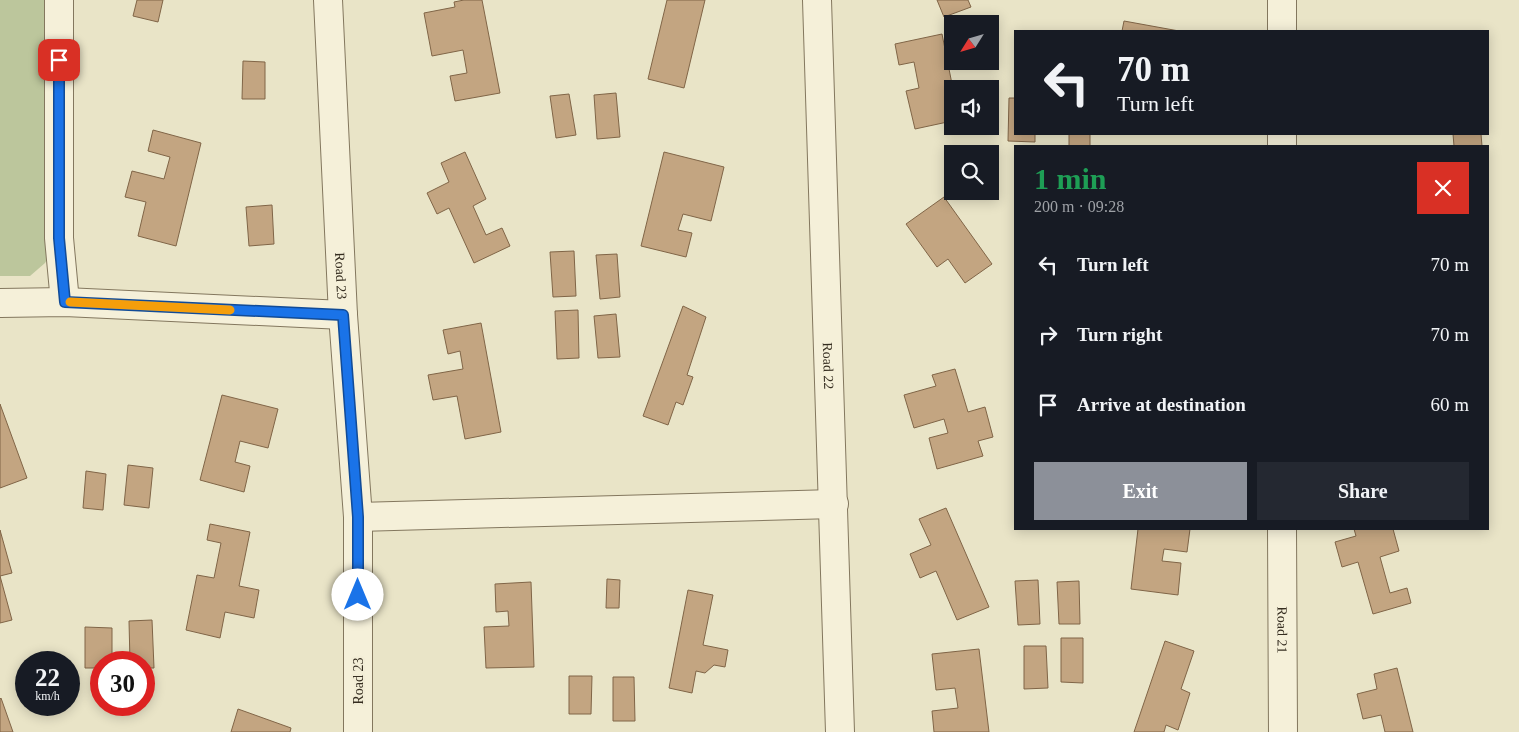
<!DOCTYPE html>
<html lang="en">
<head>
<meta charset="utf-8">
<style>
  :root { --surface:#171b24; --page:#242831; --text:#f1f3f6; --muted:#9ea1a6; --accent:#8c9099 }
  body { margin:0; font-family:Georgia,serif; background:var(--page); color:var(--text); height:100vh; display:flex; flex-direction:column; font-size:19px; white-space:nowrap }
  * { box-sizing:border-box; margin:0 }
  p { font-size:16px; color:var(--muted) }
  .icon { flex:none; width:28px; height:28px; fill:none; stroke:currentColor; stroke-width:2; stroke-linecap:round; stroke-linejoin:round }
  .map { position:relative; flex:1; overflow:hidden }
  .details { position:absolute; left:1014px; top:145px; width:475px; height:385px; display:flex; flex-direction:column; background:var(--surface); border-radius:0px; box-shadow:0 2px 12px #0003 }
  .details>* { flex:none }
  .banner { position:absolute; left:1014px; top:30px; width:475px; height:105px; border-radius:0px; box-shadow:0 2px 12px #0003; background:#171b24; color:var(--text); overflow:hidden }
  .needle { width:32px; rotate:233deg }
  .buttons { position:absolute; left:944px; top:15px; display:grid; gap:10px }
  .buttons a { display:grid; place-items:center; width:55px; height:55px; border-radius:0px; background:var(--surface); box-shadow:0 2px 12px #0003; font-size:25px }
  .speed { position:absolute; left:15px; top:651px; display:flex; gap:10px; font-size:25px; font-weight:700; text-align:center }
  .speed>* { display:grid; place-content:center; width:65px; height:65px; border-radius:50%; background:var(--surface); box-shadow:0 2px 12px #0003; line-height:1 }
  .speed small { font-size:12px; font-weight:400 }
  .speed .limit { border:8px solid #d22; background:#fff; color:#111 }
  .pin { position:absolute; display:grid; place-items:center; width:42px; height:42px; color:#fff; margin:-21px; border-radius:10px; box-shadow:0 2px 8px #0006 }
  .me { position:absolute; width:55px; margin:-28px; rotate:0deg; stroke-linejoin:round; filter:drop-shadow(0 0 4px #0008) }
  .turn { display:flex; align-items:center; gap:18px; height:105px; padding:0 20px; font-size:22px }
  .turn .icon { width:65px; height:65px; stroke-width:2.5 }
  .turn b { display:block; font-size:35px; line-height:42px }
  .round { display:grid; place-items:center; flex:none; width:52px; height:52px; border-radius:0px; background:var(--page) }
  .summary { display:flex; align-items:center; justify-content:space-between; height:85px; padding:0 20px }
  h1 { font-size:30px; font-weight:700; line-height:38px; color:#1e9e55 }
  .cta { display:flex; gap:10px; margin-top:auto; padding:10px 20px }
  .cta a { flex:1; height:58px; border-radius:0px; background:var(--accent); color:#fff; font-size:20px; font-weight:700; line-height:58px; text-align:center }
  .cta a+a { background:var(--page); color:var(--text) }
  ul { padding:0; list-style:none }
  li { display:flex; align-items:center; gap:15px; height:70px; padding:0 20px }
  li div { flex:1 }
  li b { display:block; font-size:19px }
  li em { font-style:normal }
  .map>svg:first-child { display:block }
  .green { fill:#bcc69c }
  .building { fill:#c3a581; stroke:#806547 }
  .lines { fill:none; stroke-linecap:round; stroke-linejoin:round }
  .minor-casing { stroke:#83775e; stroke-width:30 }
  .minor { stroke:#f5f0d9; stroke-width:28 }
  .route-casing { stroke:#114b97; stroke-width:12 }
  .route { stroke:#1a73e8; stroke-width:9 }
  .slow { stroke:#f59e0b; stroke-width:9 }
  .labels { text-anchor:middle; stroke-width:4.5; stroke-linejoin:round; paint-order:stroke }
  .street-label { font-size:14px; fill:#352d20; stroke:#f2edd6 }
</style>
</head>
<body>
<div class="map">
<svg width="1519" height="732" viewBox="0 0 1519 732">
  <rect width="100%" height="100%" fill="#e9e4c7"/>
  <!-- green -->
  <path class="green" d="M0,0H59V238L45,263L30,276H0Z"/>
  <!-- building -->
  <path class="building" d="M137,0H163L158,22L133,16Z
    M464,0H482L500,93L455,101L450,76L467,73L463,50L432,56L424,13L455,7L454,2Z
    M667,0H705L684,88L648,79Z
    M937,0H968L971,7L944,17Z
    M1124,21L1179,31H1122Z
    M942,34L953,89L952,121L915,129L906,91L919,88L914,62L899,65L895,44Z
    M243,61L265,62V99H242Z
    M616,93L620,137L597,139L594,95Z
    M569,94L576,135L556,138L550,96Z
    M1009,98H1015V134H1035V142L1008,141Z
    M153,130L201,143L176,246L138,236L146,202L125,197L132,171L164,179L170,157L148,151Z
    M1069,134H1090V146H1069Z
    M1453,134H1481L1482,146H1454Z
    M465,152L486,199L473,206L486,235L502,228L510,246L474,263L449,208L437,214L427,193L449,182L441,163Z
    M664,152L724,167L711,221L683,214L678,230L692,233L686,257L641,246Z
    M944,197L992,264L965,283L948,259L937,267L906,224Z
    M272,205L274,244L249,246L246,207Z
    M574,251L576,296L553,297L550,252Z
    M617,254L620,297L600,299L596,255Z
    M683,306L706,317L687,375L693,377L683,405L676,402L668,425L643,416Z
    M578,310L579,358L557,359L555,311Z
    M616,314L620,357L598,358L594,316Z
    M481,323L501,432L465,439L457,396L433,400L428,375L463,369L460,351L448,354L443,330Z
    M955,369L968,412L985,407L993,437L978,441L983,456L937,469L929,438L948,433L944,419L914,428L904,395L936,386L932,375Z
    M222,395L278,409L268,448L240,441L235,462L250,466L244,492L200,480Z
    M0,404L27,478L0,488Z
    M128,465L153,468L149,508L124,505Z
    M86,471L106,474L103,510L83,508Z
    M946,508L989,607L957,620L936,571L920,578L910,554L931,545L919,519Z
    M210,524L250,532L239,586L259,590L254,618L225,612L220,638L186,630L197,575L214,578L221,543L207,540Z
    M1138,529H1190L1187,552L1164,549L1162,561L1181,563L1178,595L1131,589Z
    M1354,529H1393L1399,551L1380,557L1390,593L1407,588L1411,603L1373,614L1358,562L1342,567L1335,542L1356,536Z
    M0,530L12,573L0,576L12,620L0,623Z
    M607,579L620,580L619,608H606Z
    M1038,580L1040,624L1018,625L1015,581Z
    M1079,581L1080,624H1059L1057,582Z
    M531,582L534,667L486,668L484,627L509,626L508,611L496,612L495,584Z
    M688,590L713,595L703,645L728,650L725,667L714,665L705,673L696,671L692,693L669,688Z
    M152,620L154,668H144V662H130L129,621Z
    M85,627L112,628V662H101V668H85Z
    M1061,638H1083V683L1061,682Z
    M1165,641L1194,651L1181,689L1190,693L1178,730L1166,725L1164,732H1134Z
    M1024,646H1046L1048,688L1024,689Z
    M979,649L989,732H934L932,711L958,708L955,688L936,690L932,654Z
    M1397,668L1413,732H1385L1381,715L1363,719L1357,694L1377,689L1374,674Z
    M569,676H592L591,714H569Z
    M613,677H634L635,721H613Z
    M1,698L13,732H0V699Z
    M238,709L291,728L290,732H231Z"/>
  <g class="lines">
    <defs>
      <g id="minor">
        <path d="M59,0V238L65,302"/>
        <path id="s1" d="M328,0L343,315L358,517V732"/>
        <path id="s2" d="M817,0L840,732"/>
        <path d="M1282,0V31"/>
        <path d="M1282,134V146"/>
        <path d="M0,303L65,302L343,315"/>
        <path d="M358,517L834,504"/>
        <path id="s3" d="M1282,529L1283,732"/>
      </g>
    </defs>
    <!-- minor casing -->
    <use href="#minor" class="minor-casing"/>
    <!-- minor -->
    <use href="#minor" class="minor"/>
  </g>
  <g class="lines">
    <defs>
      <path id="route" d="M59,60V238L65,302L343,315L358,517V595"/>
    </defs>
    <!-- route casing -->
    <use href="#route" class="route-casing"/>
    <!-- route -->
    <use href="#route" class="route"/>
    <!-- slow -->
    <path class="slow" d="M70,302L230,310"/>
  </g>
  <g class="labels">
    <!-- street labels -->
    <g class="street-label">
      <text dy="5" stroke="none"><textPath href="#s1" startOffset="276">Road 23</textPath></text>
      <text dy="5" stroke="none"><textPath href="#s2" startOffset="366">Road 22</textPath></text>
      <text dy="5" stroke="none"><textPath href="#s3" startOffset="101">Road 21</textPath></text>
      <text transform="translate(358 681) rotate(-90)" y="5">Road 23</text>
    </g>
  </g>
</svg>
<div class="buttons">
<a><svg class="needle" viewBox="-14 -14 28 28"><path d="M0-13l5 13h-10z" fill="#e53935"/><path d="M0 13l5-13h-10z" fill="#9ea1a6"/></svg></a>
<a><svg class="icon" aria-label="sound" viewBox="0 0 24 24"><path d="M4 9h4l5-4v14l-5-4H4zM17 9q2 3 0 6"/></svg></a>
<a><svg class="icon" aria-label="search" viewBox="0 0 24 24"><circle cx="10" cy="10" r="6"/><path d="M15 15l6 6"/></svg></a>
</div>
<div class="speed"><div>22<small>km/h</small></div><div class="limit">30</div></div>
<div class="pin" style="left:59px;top:60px;background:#d93025"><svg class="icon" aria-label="arrive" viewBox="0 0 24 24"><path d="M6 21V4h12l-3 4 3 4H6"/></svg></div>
<svg class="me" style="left:358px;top:595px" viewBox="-20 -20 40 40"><circle r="19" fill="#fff"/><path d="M0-13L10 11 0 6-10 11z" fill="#1a73e8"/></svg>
<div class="banner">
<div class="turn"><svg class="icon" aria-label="left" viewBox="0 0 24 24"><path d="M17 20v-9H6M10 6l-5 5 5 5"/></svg><div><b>70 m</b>Turn left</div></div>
</div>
<section class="details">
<div class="summary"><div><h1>1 min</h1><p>200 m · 09:28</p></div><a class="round" style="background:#d93025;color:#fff"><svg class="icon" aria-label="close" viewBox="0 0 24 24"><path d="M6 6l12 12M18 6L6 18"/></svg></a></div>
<ul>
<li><svg class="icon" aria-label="left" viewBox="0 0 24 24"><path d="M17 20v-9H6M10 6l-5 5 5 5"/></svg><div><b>Turn left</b></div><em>70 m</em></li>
<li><svg class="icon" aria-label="right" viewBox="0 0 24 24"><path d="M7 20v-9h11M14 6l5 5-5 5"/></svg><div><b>Turn right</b></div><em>70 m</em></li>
<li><svg class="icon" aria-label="arrive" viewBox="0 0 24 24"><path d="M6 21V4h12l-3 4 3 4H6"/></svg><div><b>Arrive at destination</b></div><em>60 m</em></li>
</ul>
<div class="cta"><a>Exit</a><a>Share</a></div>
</section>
</div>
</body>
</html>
